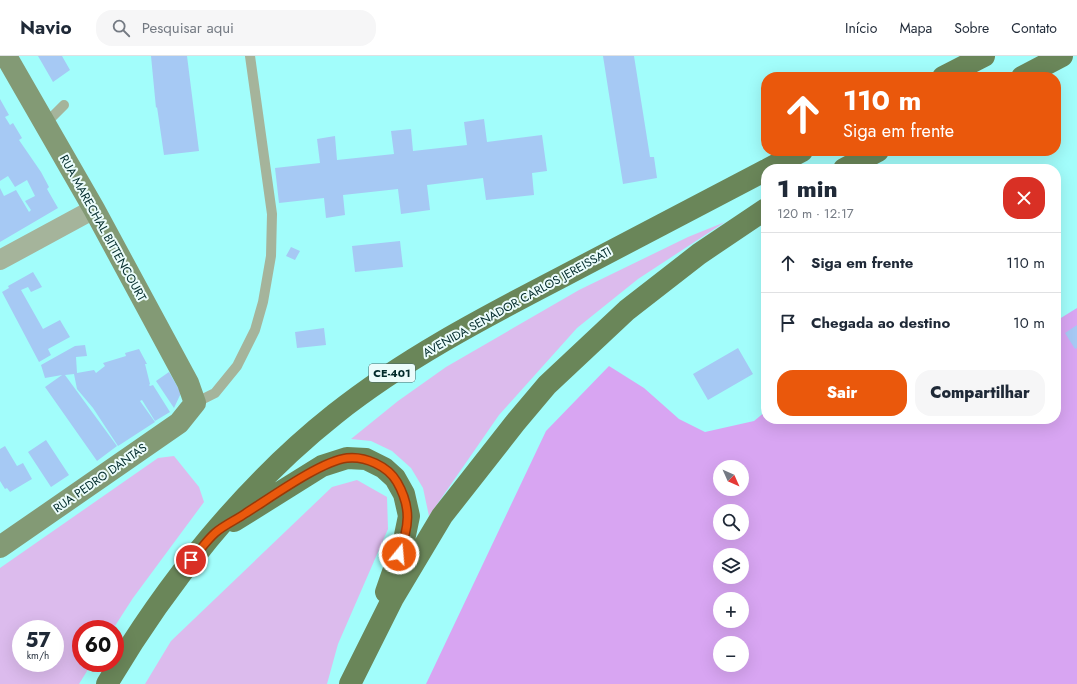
<!DOCTYPE html>
<html lang="pt">
<head>
<meta charset="utf-8">
<style>
  :root { --surface:#fff; --page:#f6f6f7; --text:#1f2937; --muted:#747a83; --line:#e0e1e3; --accent:#ea580c }
  body { margin:0; font-family:Jost,sans-serif; background:var(--page); color:var(--text); height:100vh; display:flex; flex-direction:column; font-size:15px; white-space:nowrap }
  * { box-sizing:border-box; margin:0 }
  p { font-size:13px; color:var(--muted) }
  .icon { flex:none; width:22px; height:22px; fill:none; stroke:currentColor; stroke-width:2; stroke-linecap:round; stroke-linejoin:round }
  .map { position:relative; flex:1; overflow:hidden }
  .side { position:absolute; left:761px; top:108px; width:300px; height:260px; display:flex; flex-direction:column; background:var(--surface); border-radius:16px; box-shadow:0 4px 16px #0002 }
  .side>* { flex:none }
  .top-card { position:absolute; left:761px; top:16px; width:300px; height:84px; border-radius:16px; box-shadow:0 4px 16px #0002; background:#ea580c; color:#fff; overflow:hidden }
  .needle { width:26px; rotate:135deg }
  .fabs { position:absolute; left:713px; top:404px; display:grid; gap:8px }
  .fabs a { display:grid; place-items:center; width:36px; height:36px; border-radius:50%; background:var(--surface); box-shadow:0 4px 16px #0002; font-size:20px }
  .speed { position:absolute; left:12px; top:564px; display:flex; gap:8px; font-size:20px; font-weight:700; text-align:center }
  .speed>* { display:grid; place-content:center; width:52px; height:52px; border-radius:50%; background:var(--surface); box-shadow:0 4px 16px #0002; line-height:1 }
  .speed small { font-size:10px; font-weight:400 }
  .speed .limit { border:6px solid #d22; background:#fff; color:#111 }
  .pin { position:absolute; display:grid; place-items:center; width:34px; height:34px; color:#fff; margin:-17px; border:2px solid #fff; border-radius:50%; box-shadow:0 1px 4px #0007 }
  .me { position:absolute; width:44px; margin:-22px; rotate:17deg; stroke-linejoin:round; filter:drop-shadow(0 0 3px #0008) }
  .turn { display:flex; align-items:center; gap:14px; height:84px; padding:0 16px; font-size:18px }
  .turn .icon { width:52px; height:52px; stroke-width:2.5 }
  .turn b { display:block; font-size:28px; line-height:34px }
  .round { display:grid; place-items:center; flex:none; width:42px; height:42px; border-radius:16px; background:var(--page) }
  .overview { display:flex; align-items:center; justify-content:space-between; height:68px; padding:0 16px }
  h1 { font-size:24px; font-weight:800; line-height:30px }
  .primary-button { display:flex; gap:8px; margin-top:auto; padding:8px 16px }
  .primary-button a { flex:1; height:46px; border-radius:16px; background:var(--accent); color:#fff; font-size:16px; font-weight:800; line-height:46px; text-align:center }
  .primary-button a+a { background:var(--page); color:var(--text) }
  ul { padding:0; list-style:none }
  li { display:flex; align-items:center; gap:12px; height:60px; padding:0 16px; border-top:1px solid var(--line) }
  li div { flex:1 }
  li b { display:block; font-size:15px }
  li em { font-style:normal }
  header { display:flex; align-items:center; gap:24px; box-sizing:border-box; height:56px; padding:0 20px; background:var(--surface); border-bottom:1px solid var(--line) }
  header strong { font-size:19px }
  nav { display:flex; gap:22px; margin-inline-start:auto; font-size:14px }
  .search { width:280px; height:36px; background:var(--page); display:flex; align-items:center; gap:10px; box-sizing:border-box; padding:0 14px; border-radius:16px; color:var(--muted); font-size:15px }
  .map>svg:first-child { display:block }
  .green { fill:#dcbbed; fill-rule:evenodd }
  .forest { fill:#d8a5f2; fill-rule:evenodd }
  .building { fill:#a6c9f4 }
  .lines { fill:none; stroke-linecap:round; stroke-linejoin:round }
  .lane { stroke:#a5b49b; stroke-width:10 }
  .street { stroke:#a5b49b; stroke-width:20 }
  .secondary { stroke:#839a75; stroke-width:22 }
  .primary { stroke:#6a8659; stroke-width:22 }
  .route-casing { stroke:#983908; stroke-width:10 }
  .route { stroke:#ea580c; stroke-width:7 }
  .labels { text-anchor:middle; stroke-width:4; stroke-linejoin:round; paint-order:stroke }
  .shield { fill:#ebfcfb; stroke:#476969; stroke-width:1 }
  .shield-label { font-size:11px; font-weight:bold; fill:#012a2a }
  .street-label { font-size:12px; fill:#012a2a; stroke:#ebfcfb }
</style>
</head>
<body>
<header>
<strong>Navio</strong>
<div class="search"><svg class="icon" aria-label="search" viewBox="0 0 24 24"><circle cx="10" cy="10" r="6"/><path d="M15 15l6 6"/></svg>Pesquisar aqui</div>
<nav><a>Início</a><a>Mapa</a><a>Sobre</a><a>Contato</a></nav>
</header>
<div class="map">
<svg width="1077" height="628" viewBox="0 0 1077 628">
  <rect width="100%" height="100%" fill="#a2fdfb"/>
  <!-- green -->
  <path class="green" d="M725,166L638,223L577,272L499,359L429,460L423,432L411,412L392,395L371,385L351,383L398,345L446,311L579,234L688,181Z
    M174,400L199,431L204,446L133,542L113,573H81V607H92L79,628H0V512L158,402ZM21,573H55V607H21Z
    M357,424L387,441L388,473L338,588L327,628H145L171,585L332,431Z"/>
  <!-- forest -->
  <path class="forest" d="M1077,252V628H426L546,375L609,310L644,332L679,363L705,376L754,365L766,355V363H1056V265ZM720,411H742V433H720ZM720,455H742V477H720ZM720,499H742V521H720ZM720,543H742V565H720ZM720,587H742V609H720Z"/>
  <!-- building -->
  <path class="building" d="M38,0H62L70,14L53,26Z
    M151,0H187L199,95L164,99L157,51L156,52Z
    M603,0H634L650,101H654L657,122L623,128Z
    M0,43L9,59L5,61L10,69L13,67L22,82L19,84L41,116L49,131L47,133L58,152L0,186V132L4,140L16,134L29,156L31,154L25,145L35,140L27,124L15,131L8,120L0,125Z
    M484,63L487,86L542,79L547,115L532,117L534,139L486,144L483,122L427,129L430,154L401,158L398,133L343,139L345,159L326,162L324,142L279,147L275,112L320,107L317,83L335,80L337,104L394,98L391,75L411,73L413,95L467,89L464,66Z
    M400,185L403,211L355,216L352,190Z
    M291,191L300,195L295,204L286,200Z
    M33,216L42,231L31,236L28,231L21,234L43,273L60,264L70,281L48,293L51,299L39,306L2,236L9,232L8,230Z
    M1077,269V292L1075,293L1065,277Z
    M324,272L326,289L297,292L295,276Z
    M85,289L87,300L76,301L77,317L94,314L96,317L105,310L103,307L126,300L125,297L139,293L147,308H145L150,328L149,329L150,330L153,329L170,356L155,365L142,344L140,345L155,366L118,390L93,352L77,333L74,318L65,319L117,390L97,405L45,331L62,319L45,322L41,309L75,290Z
    M738,292L753,318L708,344L693,318Z
    M169,316L181,337L174,352L156,325Z
    M46,384L69,419L51,431L28,396Z
    M5,390L17,410L23,407L32,423L10,436L7,432L5,433L0,425V393Z"/>
  <g class="lines">
    <!-- lane -->
    <path class="lane" d="M45,68L64,49
      M195,347L215,337L237,310L255,274L263,246L271,200L272,158L250,0"/>
    <!-- street -->
    <path class="street" d="M0,204L94,153"/>
    <!-- secondary -->
    <path class="secondary" d="M0,491L179,367L195,347L188,327L94,153L6,0"/>
    <!-- primary -->
    <path class="primary" d="M943,21L984,0
      M1022,21L1062,0
      M768,113L802,95
      M844,113L878,95
      M234,465L322,410L347,402L366,403L384,412L395,422L404,438L409,460L404,484L386,536
      M107,628C165,529 244,430 335,358C403,304 481,263 558,223C627,187 697,150 766,114
      M350,628L393,542L442,460L515,367L547,329L627,254L699,198L766,153"/>
  </g>
  <g class="lines">
    <defs>
      <path id="route" d="M191,504C199,496 206,485 215,477C224,469 236,464 246,457C270,442 321,405 347,402C365,400 388,410 397,426C412,452 409,471 399,498"/>
    </defs>
    <!-- route casing -->
    <use href="#route" class="route-casing"/>
    <!-- route -->
    <use href="#route" class="route"/>
  </g>
  <g class="labels">
    <!-- shield labels -->
    <rect class="shield" x="369" y="308" width="46" height="18" rx="3"/>
    <g class="shield-label">
      <text x="392" y="321">CE-401</text>
    </g>
    <!-- street labels -->
    <g class="street-label">
      <text transform="translate(103 172) rotate(61)" y="4">RUA MARECHAL BITTENCOURT</text>
      <text transform="translate(517 246) rotate(-29)" y="4">AVENIDA SENADOR CARLOS JEREISSATI</text>
      <text transform="translate(100 422) rotate(-35)" y="4">RUA PEDRO DANTAS</text>
    </g>
  </g>
</svg>
<div class="fabs">
<a><svg class="needle" viewBox="-14 -14 28 28"><path d="M0-13l5 13h-10z" fill="#e53935"/><path d="M0 13l5-13h-10z" fill="#747a83"/></svg></a>
<a><svg class="icon" aria-label="search" viewBox="0 0 24 24"><circle cx="10" cy="10" r="6"/><path d="M15 15l6 6"/></svg></a>
<a><svg class="icon" aria-label="layers" viewBox="0 0 24 24"><path d="M12 4l9 5-9 5-9-5zM3 14l9 5 9-5"/></svg></a>
<a>+</a>
<a>−</a>
</div>
<div class="speed"><div>57<small>km/h</small></div><div class="limit">60</div></div>
<div class="pin" style="left:191px;top:504px;background:#d93025"><svg class="icon" aria-label="arrive" viewBox="0 0 24 24"><path d="M6 21V4h12l-3 4 3 4H6"/></svg></div>
<svg class="me" style="left:399px;top:498px" viewBox="-20 -20 40 40"><circle r="17" fill="#ea580c" stroke="#fff" stroke-width="3"/><path d="M0-11L8 9 0 5-8 9z" fill="#fff"/></svg>
<div class="top-card">
<div class="turn"><svg class="icon" aria-label="ahead" viewBox="0 0 24 24"><path d="M12 20V5M6 11l6-6 6 6"/></svg><div><b>110 m</b>Siga em frente</div></div>
</div>
<section class="side">
<div class="overview"><div><h1>1 min</h1><p>120 m · 12:17</p></div><a class="round" style="background:#d93025;color:#fff"><svg class="icon" aria-label="close" viewBox="0 0 24 24"><path d="M6 6l12 12M18 6L6 18"/></svg></a></div>
<ul>
<li><svg class="icon" aria-label="ahead" viewBox="0 0 24 24"><path d="M12 20V5M6 11l6-6 6 6"/></svg><div><b>Siga em frente</b></div><em>110 m</em></li>
<li><svg class="icon" aria-label="arrive" viewBox="0 0 24 24"><path d="M6 21V4h12l-3 4 3 4H6"/></svg><div><b>Chegada ao destino</b></div><em>10 m</em></li>
</ul>
<div class="primary-button"><a>Sair</a><a>Compartilhar</a></div>
</section>
</div>
</body>
</html>
